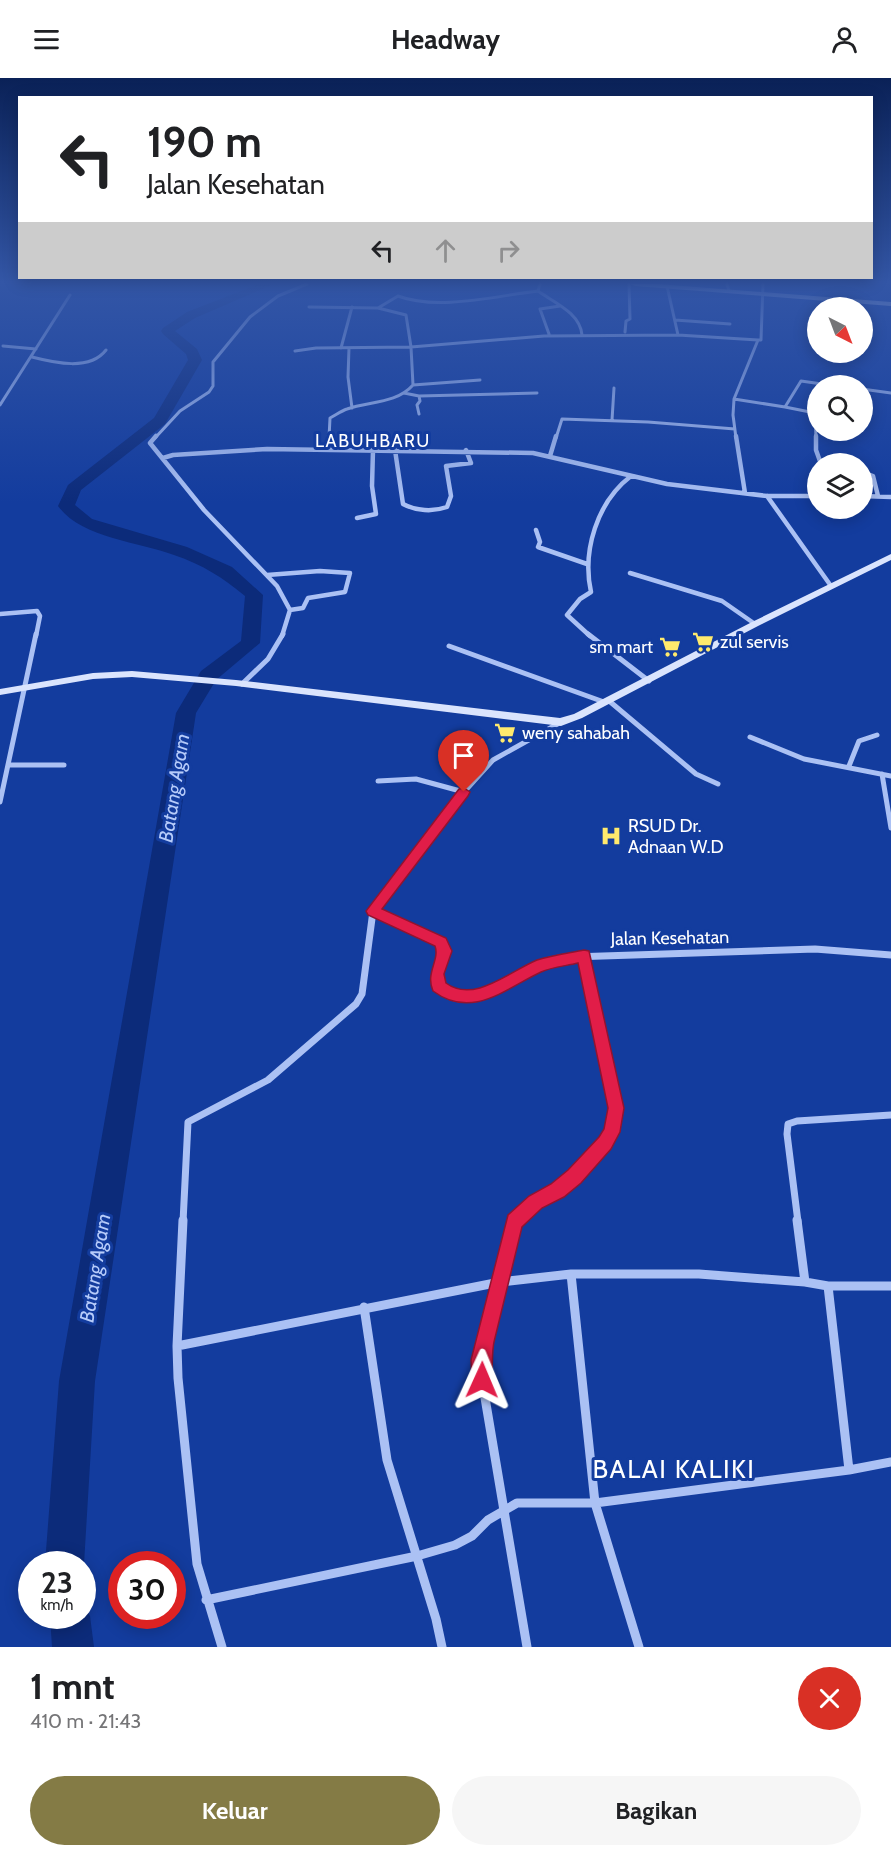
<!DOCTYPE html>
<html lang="id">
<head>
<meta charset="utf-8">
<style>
  :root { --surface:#fff; --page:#f6f6f6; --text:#202124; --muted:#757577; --accent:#847b45 }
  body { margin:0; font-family:Cabin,sans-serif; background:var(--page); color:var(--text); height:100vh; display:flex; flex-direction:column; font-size:22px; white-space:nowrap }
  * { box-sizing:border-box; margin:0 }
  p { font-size:20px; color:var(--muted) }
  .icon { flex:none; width:33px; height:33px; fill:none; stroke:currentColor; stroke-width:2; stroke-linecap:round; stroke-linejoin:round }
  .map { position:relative; height:1569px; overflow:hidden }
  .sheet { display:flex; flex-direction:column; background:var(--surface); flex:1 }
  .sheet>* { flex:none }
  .top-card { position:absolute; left:18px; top:18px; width:855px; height:183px; border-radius:0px; box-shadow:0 3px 15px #0003; background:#fff; color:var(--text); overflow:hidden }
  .needle { width:39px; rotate:138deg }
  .buttons { position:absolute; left:807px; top:219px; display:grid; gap:12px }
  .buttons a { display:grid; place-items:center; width:66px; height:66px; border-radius:50%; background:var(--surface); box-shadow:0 3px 15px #0003; font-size:30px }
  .speed { position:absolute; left:18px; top:1473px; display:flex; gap:12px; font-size:30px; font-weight:700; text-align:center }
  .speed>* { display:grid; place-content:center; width:78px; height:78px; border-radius:50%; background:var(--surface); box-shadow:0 3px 15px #0003; line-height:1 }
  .speed small { font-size:15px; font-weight:400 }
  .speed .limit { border:9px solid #d22; background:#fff; color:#111 }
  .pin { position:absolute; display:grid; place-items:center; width:51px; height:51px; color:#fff; margin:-62px -26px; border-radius:50% 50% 50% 0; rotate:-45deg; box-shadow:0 0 6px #0007 }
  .pin .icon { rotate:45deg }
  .me { position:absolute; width:66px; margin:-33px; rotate:1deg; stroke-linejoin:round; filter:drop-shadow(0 0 4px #0008) }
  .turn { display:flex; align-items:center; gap:21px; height:126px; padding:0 30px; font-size:27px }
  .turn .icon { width:78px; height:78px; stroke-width:2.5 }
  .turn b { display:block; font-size:42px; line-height:51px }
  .lanes { display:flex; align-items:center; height:57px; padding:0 30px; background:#0003; justify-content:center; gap:30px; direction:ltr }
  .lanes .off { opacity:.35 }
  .round { display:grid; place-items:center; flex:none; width:63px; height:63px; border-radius:32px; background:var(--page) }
  .summary { display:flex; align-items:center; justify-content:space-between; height:102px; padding:0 30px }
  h1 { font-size:36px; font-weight:800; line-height:45px }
  .action { display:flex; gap:12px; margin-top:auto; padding:12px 30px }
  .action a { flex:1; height:69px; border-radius:36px; background:var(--accent); color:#fff; font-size:24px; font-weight:800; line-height:69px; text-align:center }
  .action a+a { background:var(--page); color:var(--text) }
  header { display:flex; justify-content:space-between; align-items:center; height:78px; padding:0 30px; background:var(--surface); font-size:27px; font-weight:800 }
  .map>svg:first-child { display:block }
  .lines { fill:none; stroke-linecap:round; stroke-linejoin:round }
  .river { fill:#0c2b7a; fill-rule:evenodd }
  .street-far4 { stroke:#abc1f4; stroke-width:3 }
  .street-far3 { stroke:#abc1f4; stroke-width:4.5 }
  .street-far2 { stroke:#abc1f4; stroke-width:5 }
  .street-far1 { stroke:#abc1f4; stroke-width:7 }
  .street { stroke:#abc1f4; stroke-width:9 }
  .secondary { fill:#dae4fd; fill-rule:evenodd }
  .primary { fill:#f7f9ff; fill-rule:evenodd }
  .route { fill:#e11d48; stroke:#92132f; stroke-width:1.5 }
  .labels { text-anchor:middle; stroke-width:6; stroke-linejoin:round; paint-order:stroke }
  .far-quarter-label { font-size:18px; letter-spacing:1.5px; fill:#fff; stroke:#133c9e }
  .poi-label { font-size:18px; fill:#fff; stroke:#133c9e; text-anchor:start }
  .street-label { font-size:18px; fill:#fff; stroke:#133c9e }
  .water-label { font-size:20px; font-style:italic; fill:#b7ccfa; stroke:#133c9e }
  .near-quarter-label { font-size:26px; letter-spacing:1.5px; fill:#fff; stroke:#133c9e }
</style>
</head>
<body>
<header><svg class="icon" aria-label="menu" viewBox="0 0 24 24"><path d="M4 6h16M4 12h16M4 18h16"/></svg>Headway<svg class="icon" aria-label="person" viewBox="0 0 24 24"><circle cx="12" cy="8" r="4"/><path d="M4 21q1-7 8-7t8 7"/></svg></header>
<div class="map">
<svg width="891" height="1569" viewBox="0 0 891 1569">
  <rect width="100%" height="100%" fill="#133c9e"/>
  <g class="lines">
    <!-- river -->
    <path class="river" d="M259,206H274L195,240L175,253L197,271L202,282L165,346L81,412L75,427L92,441L187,469L232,489L263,517L260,565L216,602L196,635L95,1303L84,1486L82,1489V1486H45L59,1303L176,635L201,593L241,563L245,518C222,499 203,487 174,477C139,464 81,460 58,428L68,407L154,340L188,282L186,276L163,256L161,253L163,250L187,234Z
      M82,1523L90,1538L94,1569H52L50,1538H82Z"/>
    <!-- street-far4 -->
    <path class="street-far4" d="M540,206L538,213C555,225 580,235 582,257
      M727,206L729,213
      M667,208L678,257L758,262
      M378,230L398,218C438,233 495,218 538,213
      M675,242L730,246
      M625,254L626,243L630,241L629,206
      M549,256L540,231L560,228
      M3,268L36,271
      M341,270L352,229
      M349,270L348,299L352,330
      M295,273L316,270L411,269L406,237L378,230L309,229
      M32,279C55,285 90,293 106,272
      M413,307L480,302
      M862,311L891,315
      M404,315L419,318L420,323L417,327L419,336
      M419,318L537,315
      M734,321L785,329L801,303L836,308
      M0,327L70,217
      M785,329L815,335L816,360
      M612,342L614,310
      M155,360L180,333L209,314L213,308V284L250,239L278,218L307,206
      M329,360L330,340C336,337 341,333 347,331C369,323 396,326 413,307L411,269L544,258L678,257
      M556,360L562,341L648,344L735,351
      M736,360L733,337L734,321L758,262H761L763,206"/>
    <!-- street-far3 -->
    <path class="street-far3" d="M156,358L150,365L204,432L277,508L290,532L282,558
      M736,358L745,415
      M816,358V372L821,386
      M328,371L329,358
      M395,372L403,426C416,433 433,434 447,429L451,418L446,388L471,385L466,372
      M550,378L556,358
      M163,380L173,377L267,371L533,375L667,406L767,418H818
      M862,394L873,398L878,418
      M767,418L831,508
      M862,418L891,419
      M357,440L376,436L372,408L373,372
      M536,452L540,464L538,469L587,486
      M630,495L722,523L755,546
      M267,497L320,493L350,495L345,514L308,520L303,530L290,532
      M0,536L37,533L40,538L36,558
      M590,558L567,537L580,521L591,514C582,473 597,424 631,398"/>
    <!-- street-far2 -->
    <path class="street-far2" d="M588,556L649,603
      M449,568L604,624
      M242,606L268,581L283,556
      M608,622L696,696L718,706
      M750,659L804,681L891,698
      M8,687H64
      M849,688L859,663L877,657
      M882,696L891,750
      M378,703L416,701L464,714
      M0,724L36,556
      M388,813L464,714L493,682L561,644"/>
    <!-- street-far1 -->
    <path class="street-far1" d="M373,833L440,864L442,875L438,909C478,934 504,902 540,887C550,883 562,882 572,879L815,871L891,877
      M183,1144L188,1044L268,1002L356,926L362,916L373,833L389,812
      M515,1144C526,1129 541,1123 556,1114C586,1095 610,1066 616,1030L584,878
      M798,1144L787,1056L788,1046L797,1043L891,1037"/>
    <!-- street -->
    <path class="street" d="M183,1142L177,1268L178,1300L197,1486L222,1569
      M516,1142L509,1159L485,1260L482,1302L527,1569
      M797,1142L805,1204
      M571,1196L595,1425L639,1569
      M828,1208L849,1392
      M364,1229L387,1382L436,1541L442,1569
      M177,1268L500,1204L571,1196H699L805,1204L828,1208H891
      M206,1522L417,1478L455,1467L472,1458L488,1442L517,1425H595L849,1392L891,1384"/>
    <!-- secondary -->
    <path class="secondary" d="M891,476V482L758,548L582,640L561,648L236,608L132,599L93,601L0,617V611L93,595L132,593L236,602L560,640L574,636L752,544Z"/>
    <!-- primary -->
    <path class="primary" d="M631,206H657L891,224V228L635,208Z"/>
  </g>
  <!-- sky -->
  <linearGradient id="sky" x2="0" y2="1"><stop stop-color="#0a2157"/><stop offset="0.48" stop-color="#3356a6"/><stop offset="1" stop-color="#3356a6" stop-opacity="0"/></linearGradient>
  <rect width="891" height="425" fill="url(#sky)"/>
  <!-- route -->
  <path class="route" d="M464,710L470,714L468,718L382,831L446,860L452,873L444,896L446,905C474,926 510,893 537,882C552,877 569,875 584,872L589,873L624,1030L620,1054L611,1071L581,1105L564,1119L542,1130L522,1149L494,1264C491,1278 494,1296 489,1309L482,1312L475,1309L472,1302L471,1282L508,1137L529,1118L551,1106L568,1092L599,1059L604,1051L608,1030L578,885C566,888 552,889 541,894C505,911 472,942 433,913C425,895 440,882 435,868L368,837L366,833L459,711Z"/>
  <!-- icons -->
  <defs>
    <symbol id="supermarket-bare" viewBox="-9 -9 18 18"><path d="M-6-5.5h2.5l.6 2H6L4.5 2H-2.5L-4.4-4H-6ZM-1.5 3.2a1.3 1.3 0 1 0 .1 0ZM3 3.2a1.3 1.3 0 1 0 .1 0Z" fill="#ffea6d" stroke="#133c9e" stroke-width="2.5" paint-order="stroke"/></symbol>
    <symbol id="hospital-bare" viewBox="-9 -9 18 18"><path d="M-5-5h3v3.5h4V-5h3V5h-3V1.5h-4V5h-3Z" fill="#ffea6d" stroke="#133c9e" stroke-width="2.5" paint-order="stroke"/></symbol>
  </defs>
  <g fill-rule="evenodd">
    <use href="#supermarket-bare" x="688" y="549" width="30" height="30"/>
    <use href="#supermarket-bare" x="655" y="554" width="30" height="30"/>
    <use href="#supermarket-bare" x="490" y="640" width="30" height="30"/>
    <use href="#hospital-bare" x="596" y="743" width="30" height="30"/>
  </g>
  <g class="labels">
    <!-- far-quarter labels -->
    <g class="far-quarter-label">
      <text x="373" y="369">LABUHBARU</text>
    </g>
    <!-- poi labels -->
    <g class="poi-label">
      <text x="720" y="570">zul servis</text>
      <text x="653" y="575" text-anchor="end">sm mart</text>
      <text x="522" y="661">weny sahabah</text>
      <text x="628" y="754">RSUD Dr.<tspan x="628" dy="21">Adnaan W.D</tspan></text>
    </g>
    <!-- street labels -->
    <g class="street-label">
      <text transform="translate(670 860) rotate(-1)" y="6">Jalan Kesehatan</text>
    </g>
    <!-- water labels -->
    <g class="water-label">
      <text transform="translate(174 710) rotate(-81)" y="7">Batang Agam</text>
      <text transform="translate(95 1190) rotate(-81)" y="7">Batang Agam</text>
    </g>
    <!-- near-quarter labels -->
    <g class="near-quarter-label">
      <text x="674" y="1400">BALAI KALIKI</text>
    </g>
  </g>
</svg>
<div class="buttons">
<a><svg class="needle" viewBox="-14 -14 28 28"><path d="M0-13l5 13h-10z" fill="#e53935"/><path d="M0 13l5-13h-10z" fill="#757577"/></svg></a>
<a><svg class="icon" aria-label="search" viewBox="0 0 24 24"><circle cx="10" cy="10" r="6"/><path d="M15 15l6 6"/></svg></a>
<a><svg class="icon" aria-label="layers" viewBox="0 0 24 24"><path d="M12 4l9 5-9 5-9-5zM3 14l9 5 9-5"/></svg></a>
</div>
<div class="speed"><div>23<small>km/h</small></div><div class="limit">30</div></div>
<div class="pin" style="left:464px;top:714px;background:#d93025"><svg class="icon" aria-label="arrive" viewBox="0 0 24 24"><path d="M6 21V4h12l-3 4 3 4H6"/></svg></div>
<svg class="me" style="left:482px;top:1302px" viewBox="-20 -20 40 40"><path d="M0-17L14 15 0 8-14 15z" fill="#e11d48" stroke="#fff" stroke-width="4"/></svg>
<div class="top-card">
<div class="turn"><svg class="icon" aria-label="left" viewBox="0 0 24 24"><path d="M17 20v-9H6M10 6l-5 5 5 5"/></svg><div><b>190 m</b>Jalan Kesehatan</div></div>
<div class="lanes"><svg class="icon" aria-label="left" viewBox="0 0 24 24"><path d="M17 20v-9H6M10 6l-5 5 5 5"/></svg><svg class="icon off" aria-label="ahead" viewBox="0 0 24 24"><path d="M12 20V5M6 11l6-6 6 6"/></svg><svg class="icon off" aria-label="right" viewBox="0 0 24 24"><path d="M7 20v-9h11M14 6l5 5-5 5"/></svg></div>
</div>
</div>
<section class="sheet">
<div class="summary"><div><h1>1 mnt</h1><p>410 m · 21:43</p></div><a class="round" style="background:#d93025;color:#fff"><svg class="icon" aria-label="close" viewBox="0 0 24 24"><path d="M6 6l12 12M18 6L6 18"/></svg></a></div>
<div class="action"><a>Keluar</a><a>Bagikan</a></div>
</section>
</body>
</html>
